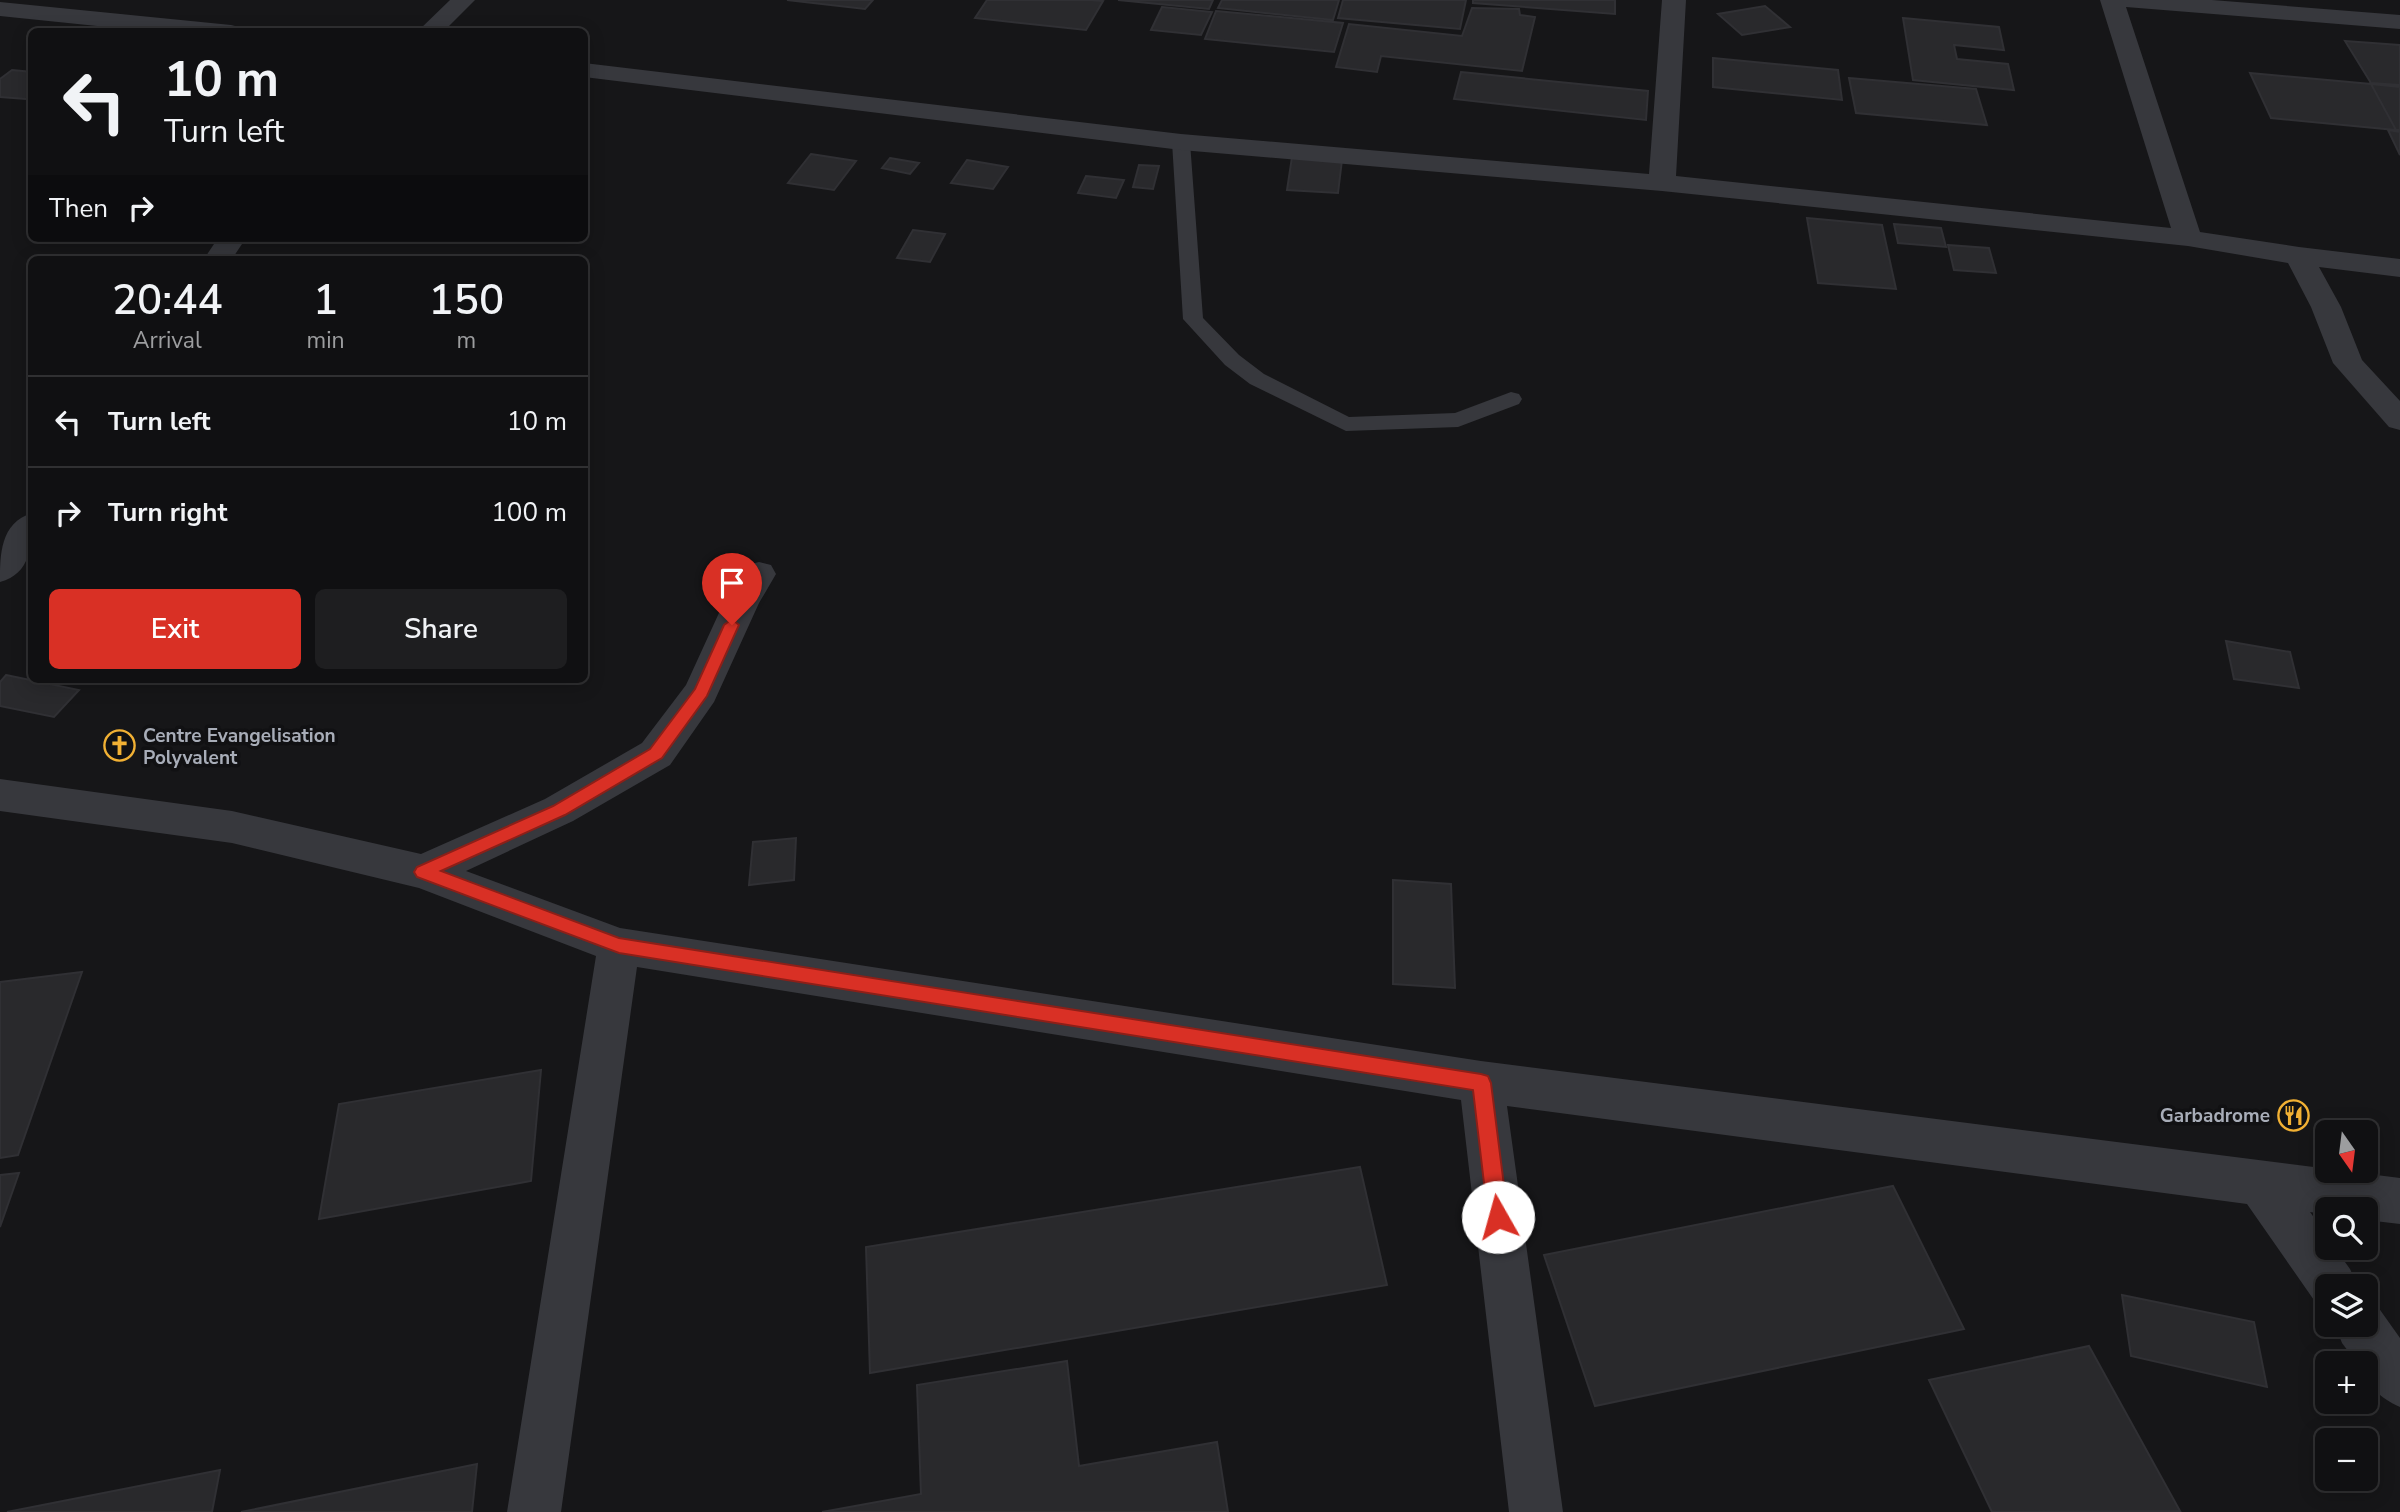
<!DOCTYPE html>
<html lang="en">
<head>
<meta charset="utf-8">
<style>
  :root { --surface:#101012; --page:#1e1e20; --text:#f1f3f6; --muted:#9c9d9f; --line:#303032; --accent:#d93025 }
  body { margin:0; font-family:"Nunito Sans",sans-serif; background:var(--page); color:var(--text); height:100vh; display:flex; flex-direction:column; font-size:26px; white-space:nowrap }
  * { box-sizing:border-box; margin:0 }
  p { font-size:23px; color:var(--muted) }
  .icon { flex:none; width:38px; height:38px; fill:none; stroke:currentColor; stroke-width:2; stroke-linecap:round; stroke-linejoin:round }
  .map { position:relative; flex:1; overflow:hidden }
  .details { position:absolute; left:28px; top:256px; width:560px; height:427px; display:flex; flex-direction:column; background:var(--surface); border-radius:10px; box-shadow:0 4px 18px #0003,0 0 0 2px var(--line) }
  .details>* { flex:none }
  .hud { position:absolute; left:28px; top:28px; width:560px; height:214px; border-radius:10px; box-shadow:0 4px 18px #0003,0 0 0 2px var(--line); background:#101012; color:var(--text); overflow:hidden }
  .needle { width:46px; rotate:166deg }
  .buttons { position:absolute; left:2315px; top:1120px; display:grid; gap:14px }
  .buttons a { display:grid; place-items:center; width:63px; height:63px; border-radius:10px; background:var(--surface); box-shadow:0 4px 18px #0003,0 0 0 2px var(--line); font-size:35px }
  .pin { position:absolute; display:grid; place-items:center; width:60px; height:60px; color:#fff; margin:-72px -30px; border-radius:50% 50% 50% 0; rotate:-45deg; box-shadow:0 0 7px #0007 }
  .pin .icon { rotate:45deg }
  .me { position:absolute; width:77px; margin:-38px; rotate:353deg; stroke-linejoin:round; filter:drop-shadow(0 0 5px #0008) }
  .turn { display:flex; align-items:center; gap:24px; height:147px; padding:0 21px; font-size:32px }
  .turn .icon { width:91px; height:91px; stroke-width:2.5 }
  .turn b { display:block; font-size:49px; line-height:60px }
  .then { display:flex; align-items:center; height:66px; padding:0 21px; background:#0003; gap:14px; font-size:26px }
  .eta { display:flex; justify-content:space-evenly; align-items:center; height:119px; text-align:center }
  .eta b { font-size:42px; font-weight:600; line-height:49px }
  .primary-button { display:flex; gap:14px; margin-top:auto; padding:14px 21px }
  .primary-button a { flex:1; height:80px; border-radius:10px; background:var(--accent); color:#fff; font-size:28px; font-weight:600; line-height:80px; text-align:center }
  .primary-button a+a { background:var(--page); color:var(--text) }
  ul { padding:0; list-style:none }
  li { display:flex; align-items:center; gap:21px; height:91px; padding:0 21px; border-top:2px solid var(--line) }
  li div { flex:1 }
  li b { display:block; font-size:26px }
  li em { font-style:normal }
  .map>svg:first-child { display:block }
  .building { fill:#29292c; stroke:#303034; stroke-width:2 }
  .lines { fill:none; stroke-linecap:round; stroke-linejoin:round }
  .lane { fill:#37383d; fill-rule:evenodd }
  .street { fill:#37383d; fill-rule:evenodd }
  .route { fill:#d93025; stroke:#8d1f18; stroke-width:2 }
  .labels { text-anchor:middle; stroke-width:7; stroke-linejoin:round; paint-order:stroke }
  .poi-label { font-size:19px; font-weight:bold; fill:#a8adb8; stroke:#111113; text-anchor:start }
</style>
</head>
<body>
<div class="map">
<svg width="2400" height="1512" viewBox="0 0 2400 1512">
  <rect width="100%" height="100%" fill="#161618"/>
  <!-- building -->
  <path class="building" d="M787,0H873L865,9Z
    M987,0H1090L1103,1L1086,30L975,18Z
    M1118,0H1213L1209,9Z
    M1222,0H1339L1333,20L1218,8Z
    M1343,0H1466L1460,29L1338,18Z
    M1473,0H1615V14L1473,3Z
    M1765,6L1790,27L1742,35L1718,14Z
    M1162,7L1212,12L1201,35L1151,30Z
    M1472,8L1519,9L1520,15L1535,17L1522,71L1381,56L1377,72L1336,67L1349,24L1462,36Z
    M1216,11L1343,23L1334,52L1205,39Z
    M1903,18L1999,27L2004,50L1954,45L1957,59L2008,64L2014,90L1913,80Z
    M2345,41L2400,45V85L2371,83Z
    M1713,58L1838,70L1842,100L1713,87Z
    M12,70L32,72V95L26,99L0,97V79Z
    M1461,72L1648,91L1646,120L1454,99Z
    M2250,73L2371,84L2396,130L2271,118Z
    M1849,78L1976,89L1987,125L1856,113Z
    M2371,84L2400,87V130H2396Z
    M2388,130L2400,132V155Z
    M811,154L856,161L834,190L788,183Z
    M1292,157L1342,160L1338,193L1287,190Z
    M890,158L919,163L910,174L882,168Z
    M967,160L1008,167L993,189L951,183Z
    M1139,165L1159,166L1153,189L1133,187Z
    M1086,176L1124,180L1116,198L1078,193Z
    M1807,218L1882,225L1896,289L1818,283Z
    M1894,224L1941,228L1946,247L1898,243Z
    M913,230L945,234L930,262L897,258Z
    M1948,245L1989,248L1996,273L1954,270Z
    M2226,641L2290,652L2299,688L2234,679Z
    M6,675L79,690L54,717L0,706V682Z
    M796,838L794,880L749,885L753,842Z
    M1393,880L1451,884L1455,988L1393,984Z
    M82,972L18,1155L0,1158V982Z
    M541,1070L531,1181L319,1219L339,1104Z
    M1360,1167L1387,1285L870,1373L866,1247Z
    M19,1173L0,1227V1175Z
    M1893,1186L1964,1329L1595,1406L1544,1255Z
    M2122,1295L2254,1322L2267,1387L2131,1356Z
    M2089,1346L2180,1511L1992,1512L1929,1380Z
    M1067,1361L1079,1466L1217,1442L1228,1512H822L921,1494L917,1385Z
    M477,1464L472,1512H241Z
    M220,1470L212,1512H7Z"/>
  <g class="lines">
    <!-- lane -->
    <path class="lane" d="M1181,137L1190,142L1203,318L1239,355L1264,374L1349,417L1455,413L1511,392L1519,394L1522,399L1519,404L1458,427L1346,431L1250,384L1225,365L1183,319L1172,142Z"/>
    <!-- street -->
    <path class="street" d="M450,0H475L443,32H417Z
      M1662,0H1686L1676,176L2171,228L2100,0H2212L2400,15V29L2126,7L2200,232L2299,247L2400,259V277L2319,267L2341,307L2362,360L2400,401V430L2389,427L2333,363L2311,307L2288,263L2188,246L1662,191L1181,150L584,77V63L1181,134L1649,174Z
      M0,2L231,25L239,27L243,32H155L0,16Z
      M218,238H246L232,259H204Z
      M32,513C32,542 33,573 0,582C0,555 0,523 32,513Z
      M759,562L771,565L776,574L759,603L714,702L670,765L573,821L466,871L620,928L1481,1061L2400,1178V1224L2366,1220V1209H2328V1215L2310,1212L2328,1237V1248H2335L2350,1269L2358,1286H2328V1308L2316,1303L2247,1204L1507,1106L1563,1512H1509L1461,1100L637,967L561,1512H507L596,956L419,888L232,843L0,811V779L232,811L421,854L545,799L642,743L686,685L724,602L747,565Z
      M2366,1302L2378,1307L2400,1338V1407C2380,1398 2366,1386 2366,1363H2357L2342,1343L2335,1325H2366Z"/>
  </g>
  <!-- route -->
  <path class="route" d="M732,619L739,625L707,696L662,758L565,815L441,871L619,938L1481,1074L1488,1076L1491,1083L1508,1217L1505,1224L1498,1226L1491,1224L1488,1217L1473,1090L619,953L417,877L414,872L417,867L553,806L650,749L695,689L724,625Z"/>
  <!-- icons -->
  <defs>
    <symbol id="church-ring" viewBox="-11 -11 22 22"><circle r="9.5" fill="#111113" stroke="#f2b134" stroke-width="1.5"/><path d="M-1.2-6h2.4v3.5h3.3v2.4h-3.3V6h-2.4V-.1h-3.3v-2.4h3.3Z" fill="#f2b134"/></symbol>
    <symbol id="restaurant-ring" viewBox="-11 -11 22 22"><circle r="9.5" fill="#111113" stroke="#f2b134" stroke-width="1.5"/><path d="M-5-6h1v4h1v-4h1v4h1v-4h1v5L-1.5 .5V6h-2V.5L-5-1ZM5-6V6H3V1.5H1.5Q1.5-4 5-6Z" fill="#f2b134"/></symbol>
  </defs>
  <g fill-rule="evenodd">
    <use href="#church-ring" x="102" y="728" width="35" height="35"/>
    <use href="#restaurant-ring" x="2276" y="1098" width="35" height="35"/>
  </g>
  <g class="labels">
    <!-- poi labels -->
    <g class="poi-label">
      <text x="143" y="742">Centre Evangelisation<tspan x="143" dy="22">Polyvalent</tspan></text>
      <text x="2270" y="1122" text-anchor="end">Garbadrome</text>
    </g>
  </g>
</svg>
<div class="buttons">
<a><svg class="needle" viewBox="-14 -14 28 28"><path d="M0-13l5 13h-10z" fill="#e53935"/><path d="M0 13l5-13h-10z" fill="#9c9d9f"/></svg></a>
<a><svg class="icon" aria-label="search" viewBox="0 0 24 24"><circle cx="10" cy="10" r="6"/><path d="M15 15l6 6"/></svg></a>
<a><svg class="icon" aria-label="layers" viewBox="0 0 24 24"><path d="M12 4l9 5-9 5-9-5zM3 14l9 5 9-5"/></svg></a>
<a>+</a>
<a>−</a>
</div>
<div class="pin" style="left:732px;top:625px;background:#d93025"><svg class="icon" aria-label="arrive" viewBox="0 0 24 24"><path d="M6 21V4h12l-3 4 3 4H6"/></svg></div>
<svg class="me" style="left:1498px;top:1217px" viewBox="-20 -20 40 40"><circle r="19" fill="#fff"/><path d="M0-13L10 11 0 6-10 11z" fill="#d93025"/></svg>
<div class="hud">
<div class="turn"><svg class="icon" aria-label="left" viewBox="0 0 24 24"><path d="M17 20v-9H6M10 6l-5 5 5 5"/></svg><div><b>10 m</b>Turn left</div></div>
<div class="then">Then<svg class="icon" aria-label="right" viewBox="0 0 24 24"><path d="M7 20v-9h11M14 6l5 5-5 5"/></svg></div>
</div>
<section class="details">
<div class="eta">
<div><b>20:44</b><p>Arrival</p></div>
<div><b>1</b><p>min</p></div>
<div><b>150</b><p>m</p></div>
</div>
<ul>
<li><svg class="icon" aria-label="left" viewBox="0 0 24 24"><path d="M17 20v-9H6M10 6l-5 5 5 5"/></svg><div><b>Turn left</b></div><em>10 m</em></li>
<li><svg class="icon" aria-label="right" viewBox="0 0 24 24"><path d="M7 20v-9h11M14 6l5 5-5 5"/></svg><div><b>Turn right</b></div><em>100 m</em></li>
</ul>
<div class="primary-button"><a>Exit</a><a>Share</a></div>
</section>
</div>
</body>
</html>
